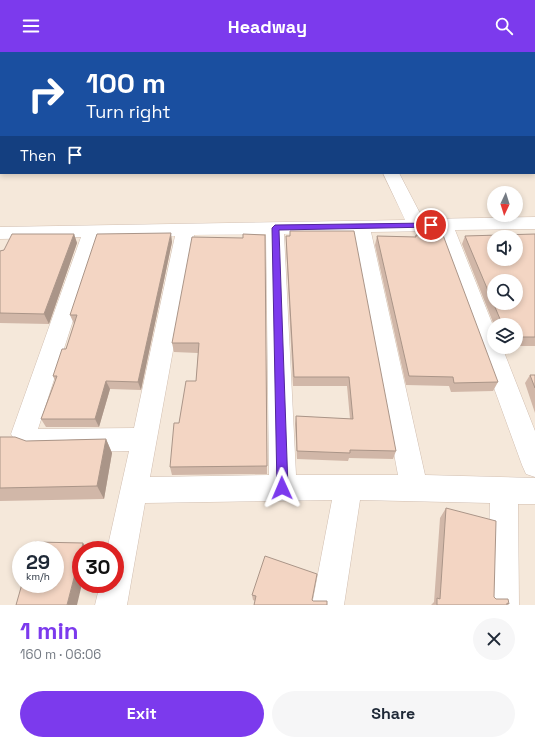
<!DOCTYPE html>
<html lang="en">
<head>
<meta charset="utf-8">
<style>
  :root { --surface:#fff; --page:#f6f6f7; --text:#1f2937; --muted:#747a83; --accent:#7c3aed }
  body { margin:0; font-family:"Space Grotesk",sans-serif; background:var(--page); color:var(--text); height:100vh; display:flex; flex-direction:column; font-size:15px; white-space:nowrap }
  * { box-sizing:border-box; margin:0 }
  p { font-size:13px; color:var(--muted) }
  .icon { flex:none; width:22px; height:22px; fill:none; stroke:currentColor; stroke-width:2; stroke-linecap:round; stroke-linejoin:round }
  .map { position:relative; height:553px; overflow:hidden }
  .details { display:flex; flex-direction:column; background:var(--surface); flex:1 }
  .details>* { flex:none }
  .guide { position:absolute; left:0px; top:0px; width:535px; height:122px; box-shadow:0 2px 6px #0003; background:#1a4fa0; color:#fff; overflow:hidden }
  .needle { width:26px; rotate:184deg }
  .buttons { position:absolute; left:487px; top:134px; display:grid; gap:8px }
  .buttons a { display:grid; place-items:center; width:36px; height:36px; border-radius:50%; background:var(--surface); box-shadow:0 2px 6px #0003; font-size:20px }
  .speed { position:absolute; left:12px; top:489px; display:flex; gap:8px; font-size:20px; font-weight:700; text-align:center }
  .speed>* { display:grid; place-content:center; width:52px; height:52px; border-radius:50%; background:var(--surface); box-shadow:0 2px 6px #0003; line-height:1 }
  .speed small { font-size:10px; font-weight:400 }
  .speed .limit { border:6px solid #d22; background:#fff; color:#111 }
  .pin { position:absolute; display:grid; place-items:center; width:34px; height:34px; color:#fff; margin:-17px; border:2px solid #fff; border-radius:50%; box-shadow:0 1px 4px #0007 }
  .me { position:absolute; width:44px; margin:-22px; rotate:359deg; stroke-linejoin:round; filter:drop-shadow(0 0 3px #0008) }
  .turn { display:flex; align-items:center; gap:14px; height:84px; padding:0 20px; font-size:18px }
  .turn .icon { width:52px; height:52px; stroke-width:2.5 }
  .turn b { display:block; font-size:28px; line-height:34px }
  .then { display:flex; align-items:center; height:38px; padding:0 20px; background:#0003; gap:8px; font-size:15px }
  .round { display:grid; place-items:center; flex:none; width:42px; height:42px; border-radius:21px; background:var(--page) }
  .overview { display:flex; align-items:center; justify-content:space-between; height:68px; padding:0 20px }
  h1 { font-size:24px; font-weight:800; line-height:30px; color:var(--accent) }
  .cta { display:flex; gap:8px; margin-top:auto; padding:8px 20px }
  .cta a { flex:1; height:46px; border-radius:24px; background:var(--accent); color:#fff; font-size:16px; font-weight:800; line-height:46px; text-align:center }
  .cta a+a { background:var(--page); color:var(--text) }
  header { display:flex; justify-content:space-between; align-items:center; height:52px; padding:0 20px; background:var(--accent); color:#fff; font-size:18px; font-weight:800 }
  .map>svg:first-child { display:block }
  .residential { fill:#f5e8da; fill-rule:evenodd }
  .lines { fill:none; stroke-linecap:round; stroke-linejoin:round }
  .minor-casing { stroke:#d1beb0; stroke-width:1 }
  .minor { fill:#fff; fill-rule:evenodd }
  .wall { fill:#d1b7a8 }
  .shaded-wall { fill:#aa9588 }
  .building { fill:#f3d5c3; stroke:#aa9588; fill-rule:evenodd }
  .route { fill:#7c3aed; stroke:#51269a }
</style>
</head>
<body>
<header><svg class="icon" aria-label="menu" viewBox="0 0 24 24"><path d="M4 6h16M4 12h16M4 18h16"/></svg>Headway<svg class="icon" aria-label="search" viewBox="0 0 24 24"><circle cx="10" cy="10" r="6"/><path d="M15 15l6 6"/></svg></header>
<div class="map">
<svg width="535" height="553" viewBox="0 0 535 553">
  <rect width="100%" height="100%" fill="#fdf6ec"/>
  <!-- residential -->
  <path class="residential" d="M0,0H535V553H0ZM1,1H534V121H1ZM494,141H516V163H494ZM494,185H516V207H494ZM494,229H516V251H494ZM494,273H516V295H494ZM21,498H55V532H21ZM81,498H115V532H81Z"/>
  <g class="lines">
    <defs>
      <path id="minor" d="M323,0H335L336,1H324Z
        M529,0H535V6L534,1H529Z
        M534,21H535V29H534Z
        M383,121H399L423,167L535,165V177L455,178L494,276V295H502L535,379V425L526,422L522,413L437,179L371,180L425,423L535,426V452H518L519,553H487L490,451L360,448L344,553H312L332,448L145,451L127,553H95L100,532H115V498H107L129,399L35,401L19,395L11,382L81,185L0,187V175L405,168ZM353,180L398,423H296L284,182ZM266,182L269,423L150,425L194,183ZM175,184L134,376L38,377L100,185Z"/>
    </defs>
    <!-- minor casing -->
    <use href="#minor" class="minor-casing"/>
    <!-- minor -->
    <use href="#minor" class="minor"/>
  </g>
  <!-- wall -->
  <path class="wall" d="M451,0H492L469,1H452Z
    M534,29H535V78H534Z
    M290,179L396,399L393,407L349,406L348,409L297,407L295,372L296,364L350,367L347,334H293L286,192V184H290Z
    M74,182L77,191L49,272L0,271V199Z
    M535,182V294H516V273H494L462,192L465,184Z
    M265,183L267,422L172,423L170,415L196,329L198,301L174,300L172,291L243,186Z
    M416,183L498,330L493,339L451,340L449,334L406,333L375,193L377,184L415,185Z
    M172,190L141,338L110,337L99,375H46L41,367L55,329L53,324L66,297L74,272L70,263Z
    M530,323H535V361L525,331Z
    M0,385L26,389L106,387L112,401L104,447L0,449Z
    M446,456L494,545L496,547L509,552L507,553H431L434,550L440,466Z
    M252,543L312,548L313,549H255L253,548Z"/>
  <!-- shaded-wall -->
  <path class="shaded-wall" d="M171,181L172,190L141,338L138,330Z
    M74,182L77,191L49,272L44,262Z
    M106,329L110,337L99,375L95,367Z
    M106,387L112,401L104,447L97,434Z
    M83,491L88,498H81Z
    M81,498V532H82L77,553H67Z"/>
  <!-- building -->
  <path class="building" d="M75,0H141V1H75Z
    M172,0H217V1H172Z
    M534,29H535V67H534Z
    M290,179H354L396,399L350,398V401L297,399L296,364L353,367L349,325H294L286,184H290Z
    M171,181L138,330L106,329L95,367H41L57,324H53L62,297H66L77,263H70L97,182Z
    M12,182H74L44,262L0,261V199L4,198Z
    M243,182L265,183L267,414L170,415L174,371H179L186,329H196L199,291H172L192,185L243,186Z
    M535,182V285H516V273H500V267L465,184ZM494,185H516V207H494ZM494,229H516V251H494Z
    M416,183H443L498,330L454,331L453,325L409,324L377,184L416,185Z
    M530,323H535V336Z
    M0,385H15L26,389L106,387L97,434L0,436Z
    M446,456L496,469L494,545L496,547H508L509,552L507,551V553H437V546L440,547Z
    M35,490L83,491L67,553H16L22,532H55V498H32Z
    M265,504L317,522L312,548L313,549H327V553H254L256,544L252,543Z"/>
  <!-- route -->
  <path class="route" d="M431,171L433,172V175L279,178L288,436L287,440L282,442L278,440L277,436L272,176L275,173Z"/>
</svg>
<div class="buttons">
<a><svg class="needle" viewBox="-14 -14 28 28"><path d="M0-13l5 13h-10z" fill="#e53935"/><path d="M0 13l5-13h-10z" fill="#747a83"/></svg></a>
<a><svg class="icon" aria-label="sound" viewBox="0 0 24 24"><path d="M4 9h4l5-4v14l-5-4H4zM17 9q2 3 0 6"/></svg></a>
<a><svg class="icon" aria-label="search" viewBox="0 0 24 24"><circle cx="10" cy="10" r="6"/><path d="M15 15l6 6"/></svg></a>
<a><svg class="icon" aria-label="layers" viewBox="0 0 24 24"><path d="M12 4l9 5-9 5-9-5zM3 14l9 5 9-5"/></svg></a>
</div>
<div class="speed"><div>29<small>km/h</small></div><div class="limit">30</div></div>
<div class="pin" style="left:431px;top:173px;background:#d93025"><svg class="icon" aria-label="arrive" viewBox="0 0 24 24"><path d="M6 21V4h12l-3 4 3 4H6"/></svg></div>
<svg class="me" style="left:282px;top:436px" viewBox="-20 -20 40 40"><path d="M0-17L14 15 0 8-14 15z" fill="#7c3aed" stroke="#fff" stroke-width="4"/></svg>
<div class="guide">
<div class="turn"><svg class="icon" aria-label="right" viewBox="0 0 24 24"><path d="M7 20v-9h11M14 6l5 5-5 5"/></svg><div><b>100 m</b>Turn right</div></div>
<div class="then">Then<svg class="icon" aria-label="arrive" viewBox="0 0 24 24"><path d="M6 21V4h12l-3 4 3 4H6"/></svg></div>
</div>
</div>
<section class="details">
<div class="overview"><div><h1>1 min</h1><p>160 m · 06:06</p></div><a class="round"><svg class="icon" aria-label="close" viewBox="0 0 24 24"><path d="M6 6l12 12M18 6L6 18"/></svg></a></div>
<div class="cta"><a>Exit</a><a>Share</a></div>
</section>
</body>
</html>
